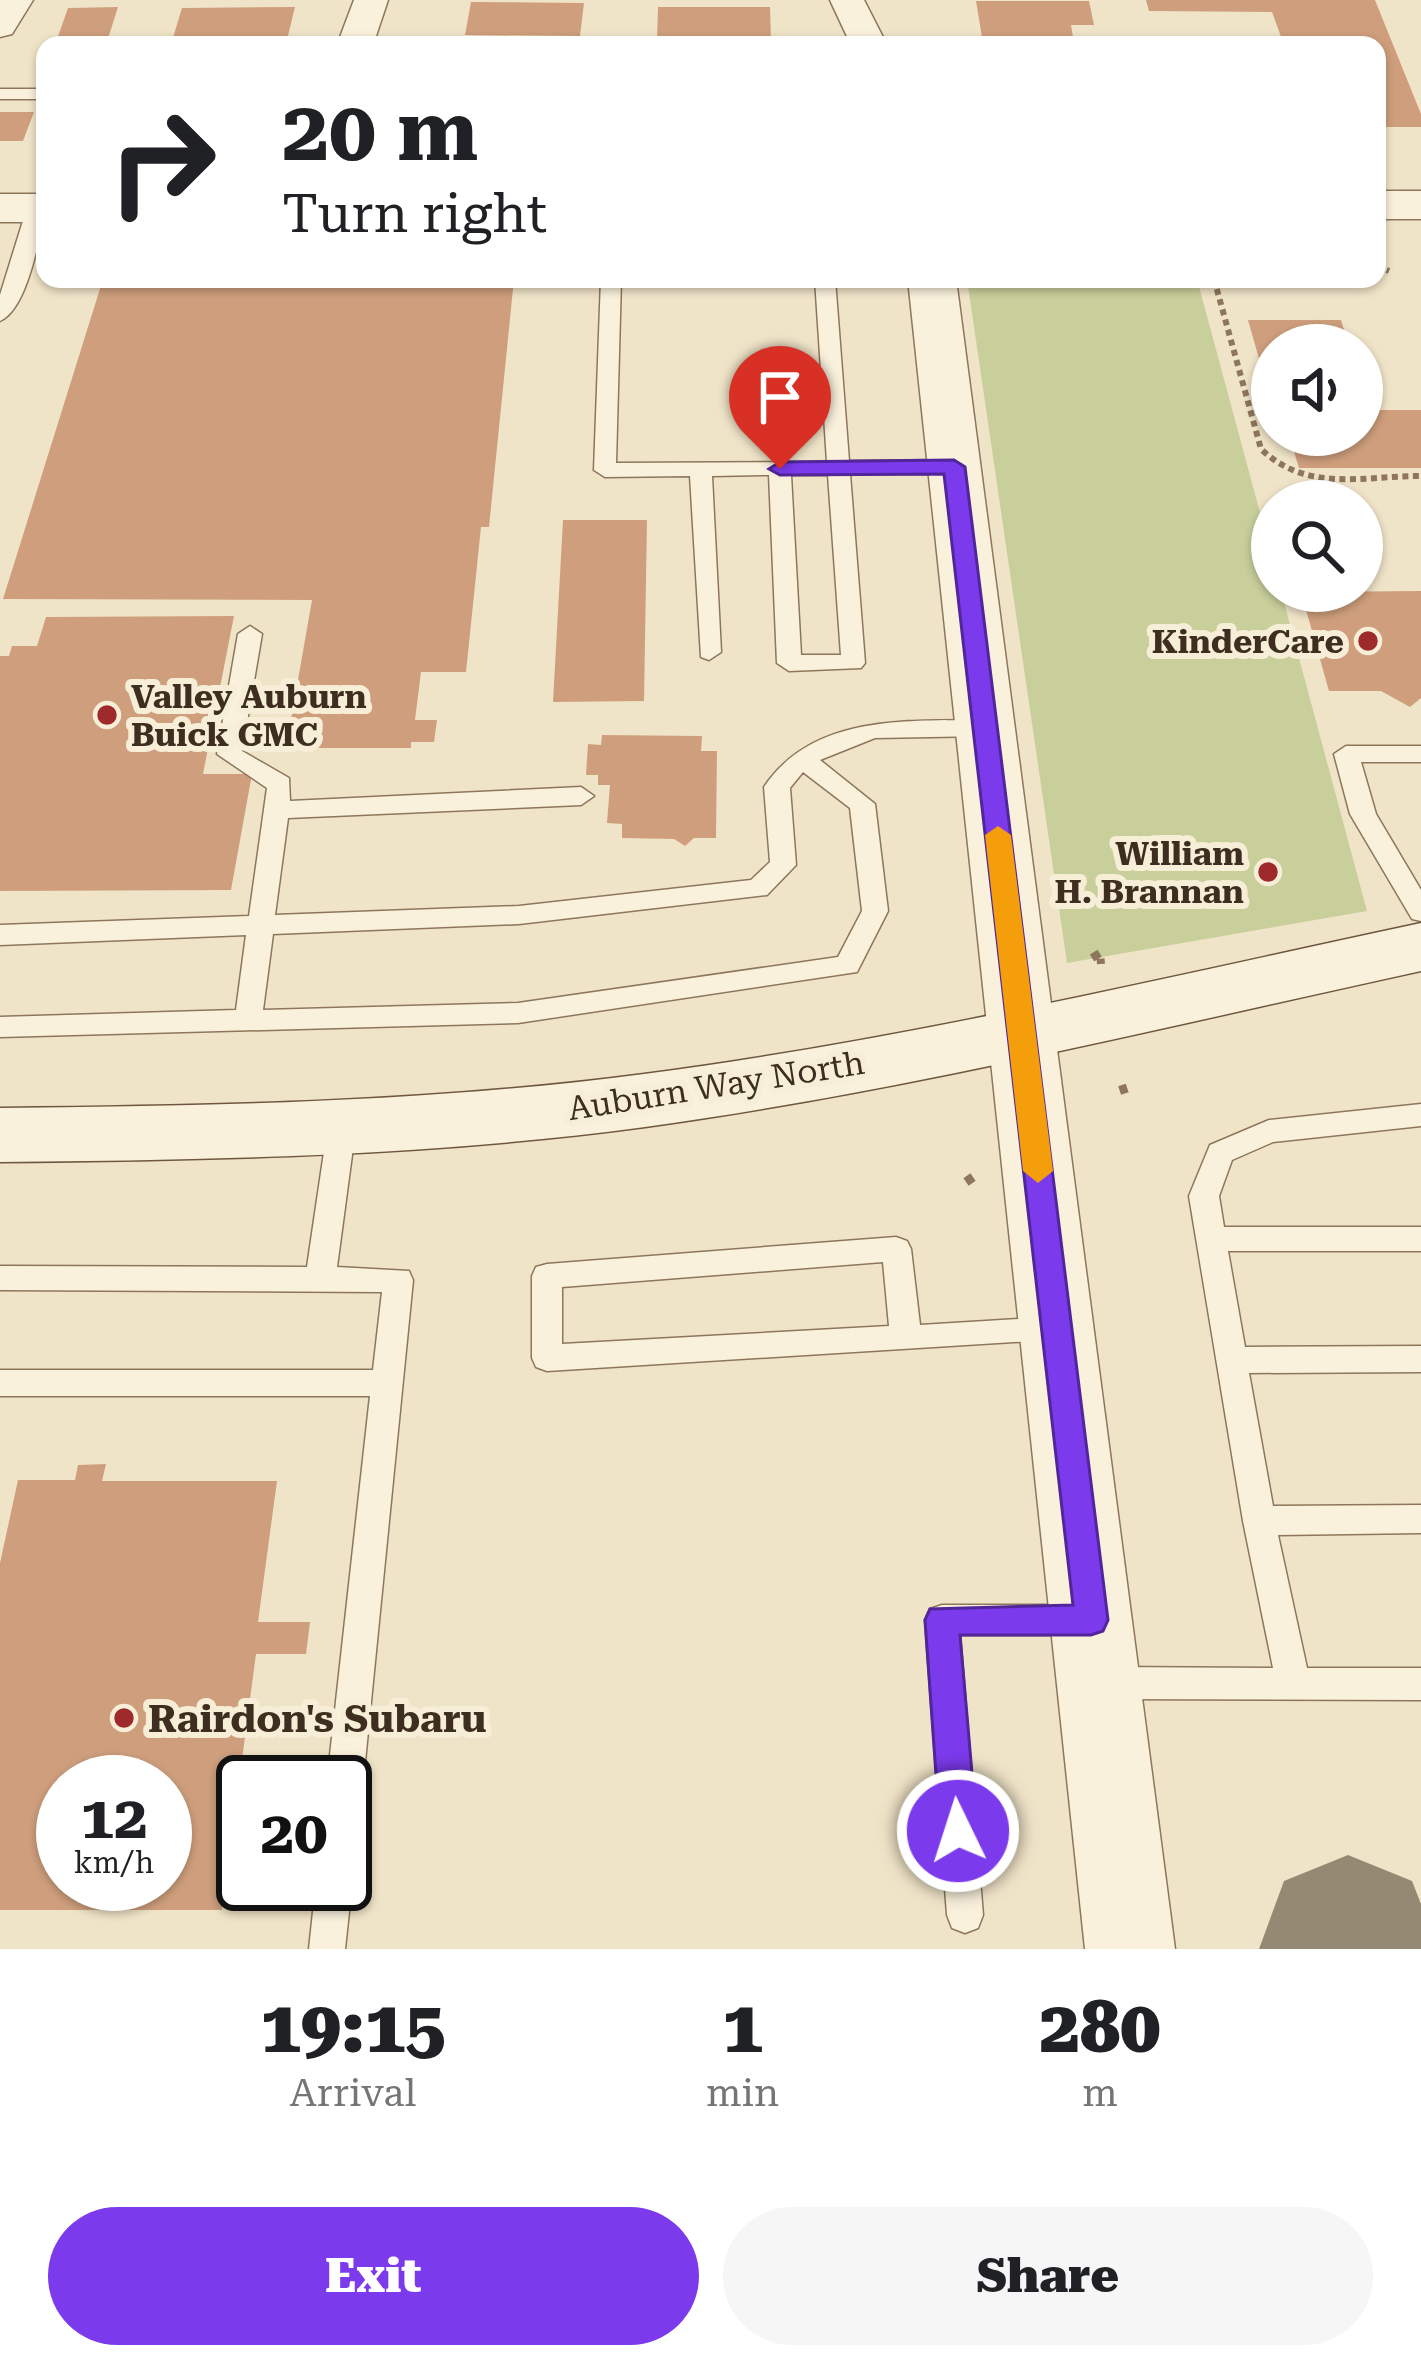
<!DOCTYPE html>
<html lang="en">
<head>
<meta charset="utf-8">
<style>
  :root { --surface:#fff; --page:#f6f6f6; --text:#202124; --muted:#757577; --accent:#7c3aed }
  body { margin:0; font-family:"Roboto Serif",serif; background:var(--page); color:var(--text); height:100vh; display:flex; flex-direction:column; font-size:45px; white-space:nowrap }
  * { box-sizing:border-box; margin:0 }
  p { font-size:39px; color:var(--muted) }
  .icon { flex:none; width:66px; height:66px; fill:none; stroke:currentColor; stroke-width:2; stroke-linecap:round; stroke-linejoin:round }
  .map { position:relative; height:1949px; overflow:hidden }
  .sheet { display:flex; flex-direction:column; background:var(--surface); flex:1 }
  .sheet>* { flex:none }
  .banner { position:absolute; left:36px; top:36px; width:1350px; height:252px; border-radius:24px; box-shadow:0 3px 9px #0004; background:#fff; color:var(--text); overflow:hidden }
  .controls { position:absolute; left:1251px; top:324px; display:grid; gap:24px }
  .controls a { display:grid; place-items:center; width:132px; height:132px; border-radius:50%; background:var(--surface); box-shadow:0 3px 9px #0004; font-size:60px }
  .speed { position:absolute; left:36px; top:1755px; display:flex; gap:24px; font-size:60px; font-weight:700; text-align:center }
  .speed>* { display:grid; place-content:center; width:156px; height:156px; border-radius:50%; background:var(--surface); box-shadow:0 3px 9px #0004; line-height:1 }
  .speed small { font-size:30px; font-weight:400 }
  .speed .limit { border:6px solid #111; border-radius:18px; background:#fff; color:#111 }
  .pin { position:absolute; display:grid; place-items:center; width:102px; height:102px; color:#fff; margin:-123px -51px; border-radius:50% 50% 50% 0; rotate:-45deg; box-shadow:0 0 12px #0007 }
  .pin .icon { rotate:45deg }
  .me { position:absolute; width:132px; margin:-66px; rotate:356deg; stroke-linejoin:round; filter:drop-shadow(0 0 9px #0008) }
  .turn { display:flex; align-items:center; gap:42px; height:252px; padding:0 48px; font-size:54px }
  .turn .icon { width:156px; height:156px; stroke-width:2.5 }
  .turn b { display:block; font-size:84px; line-height:102px }
  .eta { display:flex; justify-content:space-evenly; align-items:center; height:204px; text-align:center }
  .eta b { font-size:72px; font-weight:800; line-height:84px }
  .button { display:flex; gap:24px; margin-top:auto; padding:24px 48px }
  .button a { flex:1; height:138px; border-radius:72px; background:var(--accent); color:#fff; font-size:48px; font-weight:800; line-height:138px; text-align:center }
  .button a+a { background:var(--page); color:var(--text) }
  .map>svg:first-child { display:block }
  .green { fill:#c9cf9b }
  .lines { fill:none; stroke-linecap:round; stroke-linejoin:round }
  .taxiway { fill:#968974; fill-rule:evenodd }
  .building { fill:#cf9f7d; fill-rule:evenodd }
  .service-casing { stroke:#8d765c; stroke-width:3 }
  .minor-casing { stroke:#8d765c; stroke-width:3 }
  .tertiary-casing { stroke:#8d765c; stroke-width:3 }
  .secondary-casing { stroke:#6f573f; stroke-width:3 }
  .path-far2 { stroke:#8d765c; stroke-width:6; stroke-dasharray:6 4.5; stroke-linecap:butt }
  .path-far1 { stroke:#8d765c; stroke-width:8; stroke-dasharray:9 6; stroke-linecap:butt }
  .path { stroke:#8d765c; stroke-width:9; stroke-dasharray:10 8; stroke-linecap:butt }
  .service { fill:#faf1dc; fill-rule:evenodd }
  .minor { fill:#faf1dc; fill-rule:evenodd }
  .tertiary { fill:#faf1dc; fill-rule:evenodd }
  .secondary { fill:#faf1dc; fill-rule:evenodd }
  .route { fill:#7c3aed; stroke:#51269a; stroke-width:3 }
  .slow { fill:#f59e0b }
  .poi-dot { fill:#9e2a2b; stroke:#f7eed8; stroke-width:4.5 }
  .labels { text-anchor:middle; stroke-width:12; stroke-linejoin:round; paint-order:stroke }
  .poi-label { font-size:33px; font-weight:bold; fill:#3d2e20; stroke:#f7eed8; text-anchor:end }
  .street-label { font-size:33px; fill:#3d2e20; stroke:#f7eed8 }
  .near-poi-label { font-size:39px; font-weight:bold; fill:#3d2e20; stroke:#f7eed8; text-anchor:start }
</style>
</head>
<body>
<div class="map">
<svg width="1421" height="1949" viewBox="0 0 1421 1949">
  <rect width="100%" height="100%" fill="#f0e4c8"/>
  <!-- green -->
  <path class="green" d="M967,279H1197L1272,557V591H1281L1367,911L1067,963Z"/>
  <g class="lines">
    <!-- taxiway -->
    <path class="taxiway" d="M1348,1855L1412,1881L1421,1904V1949H1259L1284,1881Z"/>
  </g>
  <!-- building -->
  <path class="building" d="M1146,0H1375L1421,114V127H1377V45H1284L1272,12L1149,11Z
    M976,1H1089L1094,25H1071L1073,37H982Z
    M471,2L584,3L580,36L465,35Z
    M118,7L106,45H55L68,8Z
    M295,7L287,40L172,41L182,8Z
    M658,7H770L771,40H657Z
    M0,112H34L23,141H0Z
    M103,279H514L489,527H481L466,672H421L415,720H437L434,742H411V748H286L312,600L3,599Z
    M1248,320H1341L1349,345H1272L1271,401Z
    M1362,410H1421V468H1299L1292,445H1282L1280,435H1362Z
    M563,520H647L644,701L553,702Z
    M1421,591V698L1410,707L1381,691H1329L1301,592Z
    M234,616L203,774H252L231,890L0,891V656H9L12,646H37L46,617Z
    M602,735L702,736L701,751H717L716,838H694L685,846L674,839L622,838V824L607,823L610,785H598V775H586L588,744L601,745Z
    M106,1464L102,1481H277L258,1622H310L306,1654H256L222,1910H0V1563L18,1480H75L78,1465ZM63,1782H165V1884H63Z"/>
  <g class="lines">
    <defs>
      <path id="service" d="M0,89H45V99H0Z
        M37,202L45,206V214C38,242 27,309 0,321V295L27,208Z
        M601,279H621L616,463L827,462L815,279H835L849,461L954,460L965,467L954,474H850L865,663L861,668L789,671L777,663L769,475L712,476L721,652L709,660L701,657L690,476L605,477L594,470ZM791,475H828L841,655H801Z
        M250,626L262,634L242,751L289,778L290,801L581,787L594,796L581,805L288,818L275,915L519,906L751,880L770,862L764,787C813,714 907,721 985,720L997,728L985,736L875,738L820,760L875,804L888,911L857,972L518,1023L0,1037V1017L236,1010L246,935L0,945V925L249,916L267,788L217,754L238,634ZM803,772L850,808L862,911L838,957L518,1003L263,1010L273,934L519,924L767,895L796,865L790,788Z
        M1346,746H1421V762H1361L1376,814L1421,890V921L1412,919L1350,814L1334,754Z
        M1421,1104V1126L1273,1142L1232,1160L1219,1196L1224,1227H1421V1251H1228L1245,1347L1421,1346V1372L1249,1373L1273,1506L1421,1505V1533L1278,1535L1307,1668H1421V1700L1107,1699L1095,1694L1090,1683L1095,1672L1107,1667L1273,1668L1243,1521L1189,1196L1210,1145L1269,1120Z
        M342,1114L352,1117L356,1125L337,1267L409,1271L413,1280L363,1782L357,1794L345,1799V1782H327L370,1396H0V1370H373L382,1292L0,1290V1266L307,1267L328,1125L332,1117Z
        M896,1237L907,1241L911,1249L920,1325L1053,1317L1064,1321L1068,1330L1064,1339L547,1371L536,1367L532,1358V1276L536,1267L547,1264ZM883,1262L889,1326L562,1344V1287Z
        M942,1605H1087L1099,1609L1104,1620L1099,1631L1087,1635H960L983,1915L978,1928L965,1933L952,1928L947,1915L925,1620L930,1609Z
        M345,1871L352,1884L345,1949H309L316,1884H345Z"/>
      <path id="minor" d="M0,0H33L12,34L0,37Z
        M354,0H388L373,45H337Z
        M830,0H864L887,45H851Z"/>
      <path id="tertiary" d="M1377,191H1421V219H1377Z
        M0,194H45V222H0Z
        M908,279H956L1175,1949H1085Z"/>
      <path id="secondary" d="M1421,923V971C1164,1027 906,1091 645,1127C431,1156 215,1160 0,1162V1108C215,1106 431,1102 644,1074C906,1040 1163,978 1421,923Z"/>
    </defs>
    <!-- service casing -->
    <use href="#service" class="service-casing"/>
    <!-- minor casing -->
    <use href="#minor" class="minor-casing"/>
    <!-- tertiary casing -->
    <use href="#tertiary" class="tertiary-casing"/>
    <!-- secondary casing -->
    <use href="#secondary" class="secondary-casing"/>
    <!-- path-far2 -->
    <path class="path-far2" d="M1377,266L1389,271
      M1214,279L1261,449C1307,493 1363,476 1421,476"/>
    <!-- path-far1 -->
    <path class="path-far1" d="M1092,958L1100,953L1101,964
      M1122,1085L1125,1094"/>
    <!-- path -->
    <path class="path" d="M966,1182L973,1177"/>
    <!-- service -->
    <use href="#service" class="service"/>
    <!-- minor -->
    <use href="#minor" class="minor"/>
    <!-- tertiary -->
    <use href="#tertiary" class="tertiary"/>
    <!-- secondary -->
    <use href="#secondary" class="secondary"/>
  </g>
  <!-- route -->
  <path class="route" d="M954,460L965,467L1108,1620L1103,1631L1091,1635H960L977,1831L971,1843L958,1848L946,1843L940,1831L925,1620L930,1609L1073,1605L944,474L780,475L769,469L780,462Z"/>
  <!-- slow -->
  <path class="slow" d="M998,826L1011,835L1053,1171L1038,1183L1023,1171L985,835Z"/>
  <!-- markers -->
  <g class="poi-dot">
    <circle cx="1368" cy="641" r="12"/>
    <circle cx="107" cy="715" r="12"/>
    <circle cx="1268" cy="872" r="12"/>
    <circle cx="124" cy="1718" r="12"/>
  </g>
  <g class="labels">
    <!-- poi labels -->
    <g class="poi-label">
      <text x="1344" y="653">KinderCare</text>
      <text x="131" y="708" text-anchor="start">Valley Auburn<tspan x="131" dy="38">Buick GMC</tspan></text>
      <text x="1244" y="865">William<tspan x="1244" dy="38">H. Brannan</tspan></text>
    </g>
    <!-- street labels -->
    <g class="street-label">
      <text transform="translate(716 1085) rotate(-9)" y="12">Auburn Way North</text>
    </g>
    <!-- near-poi labels -->
    <g class="near-poi-label">
      <text x="148" y="1732">Rairdon's Subaru</text>
    </g>
  </g>
</svg>
<div class="controls">
<a><svg class="icon" aria-label="sound" viewBox="0 0 24 24"><path d="M4 9h4l5-4v14l-5-4H4zM17 9q2 3 0 6"/></svg></a>
<a><svg class="icon" aria-label="search" viewBox="0 0 24 24"><circle cx="10" cy="10" r="6"/><path d="M15 15l6 6"/></svg></a>
</div>
<div class="speed"><div>12<small>km/h</small></div><div class="limit">20</div></div>
<div class="pin" style="left:780px;top:469px;background:#d93025"><svg class="icon" aria-label="arrive" viewBox="0 0 24 24"><path d="M6 21V4h12l-3 4 3 4H6"/></svg></div>
<svg class="me" style="left:958px;top:1831px" viewBox="-20 -20 40 40"><circle r="17" fill="#7c3aed" stroke="#fff" stroke-width="3"/><path d="M0-11L8 9 0 5-8 9z" fill="#fff"/></svg>
<div class="banner">
<div class="turn"><svg class="icon" aria-label="right" viewBox="0 0 24 24"><path d="M7 20v-9h11M14 6l5 5-5 5"/></svg><div><b>20 m</b>Turn right</div></div>
</div>
</div>
<section class="sheet">
<div class="eta">
<div><b>19:15</b><p>Arrival</p></div>
<div><b>1</b><p>min</p></div>
<div><b>280</b><p>m</p></div>
</div>
<div class="button"><a>Exit</a><a>Share</a></div>
</section>
</body>
</html>
